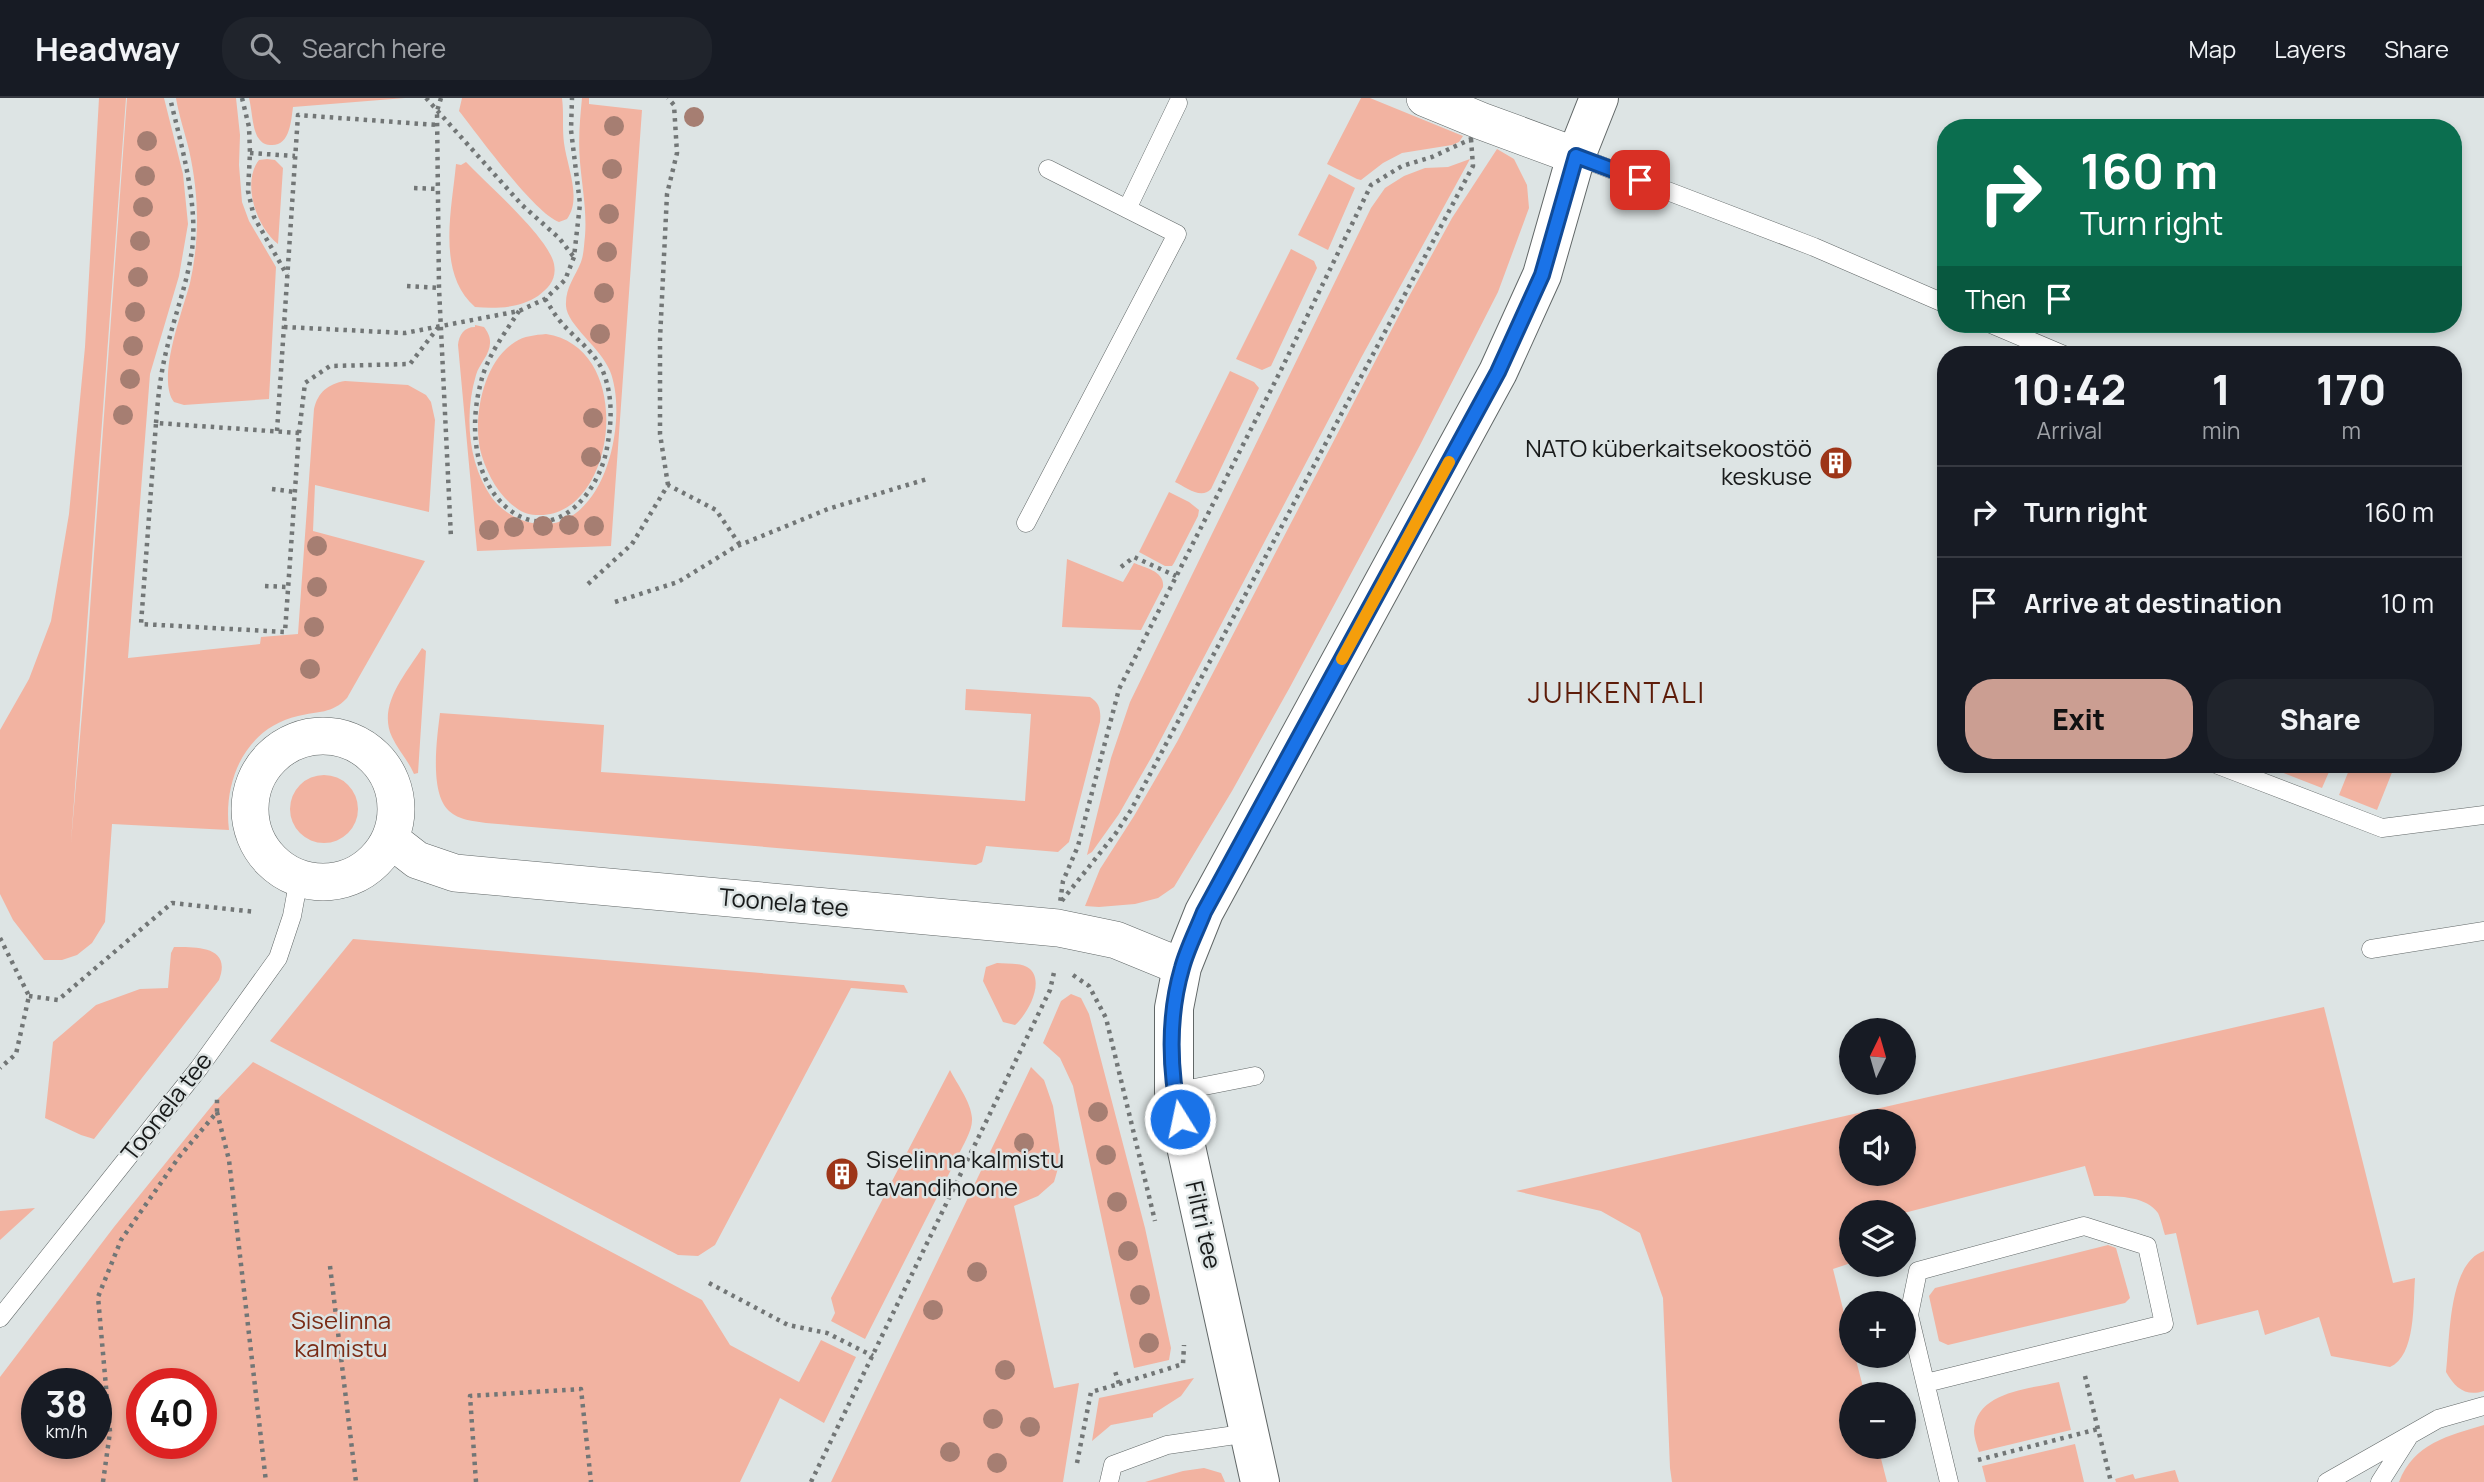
<!DOCTYPE html>
<html lang="en">
<head>
<meta charset="utf-8">
<style>
  :root { --surface:#171b24; --page:#20242c; --text:#f1f3f6; --muted:#9ea1a6; --line:#363941; --accent:#cb9e92 }
  body { margin:0; font-family:Manrope,sans-serif; background:var(--page); color:var(--text); height:100vh; display:flex; flex-direction:column; font-size:26px; white-space:nowrap }
  * { box-sizing:border-box; margin:0 }
  p { font-size:23px; color:var(--muted) }
  .icon { flex:none; width:38px; height:38px; fill:none; stroke:currentColor; stroke-width:2; stroke-linecap:round; stroke-linejoin:round }
  .map { position:relative; flex:1; overflow:hidden }
  .panel { position:absolute; left:1937px; top:248px; width:525px; height:427px; display:flex; flex-direction:column; background:var(--surface); border-radius:28px; box-shadow:0 4px 10px #0003 }
  .panel>* { flex:none }
  .banner { position:absolute; left:1937px; top:21px; width:525px; height:214px; border-radius:28px; box-shadow:0 4px 10px #0003; background:#0b6e4f; color:#fff; overflow:hidden }
  .needle { width:46px; rotate:5deg }
  .buttons { position:absolute; left:1839px; top:920px; display:grid; gap:14px }
  .buttons a { display:grid; place-items:center; width:77px; height:77px; border-radius:50%; background:var(--surface); box-shadow:0 4px 10px #0003; font-size:35px }
  .speed { position:absolute; left:21px; top:1270px; display:flex; gap:14px; font-size:35px; font-weight:700; text-align:center }
  .speed>* { display:grid; place-content:center; width:91px; height:91px; border-radius:50%; background:var(--surface); box-shadow:0 4px 10px #0003; line-height:1 }
  .speed small { font-size:18px; font-weight:400 }
  .speed .limit { border:10px solid #d22; background:#fff; color:#111 }
  .pin { position:absolute; display:grid; place-items:center; width:60px; height:60px; color:#fff; margin:-30px; border-radius:14px; box-shadow:0 4px 10px #0006 }
  .me { position:absolute; width:77px; margin:-38px; rotate:350deg; stroke-linejoin:round; filter:drop-shadow(0 0 5px #0008) }
  .turn { display:flex; align-items:center; gap:24px; height:147px; padding:0 28px; font-size:32px }
  .turn .icon { width:91px; height:91px; stroke-width:2.5 }
  .turn b { display:block; font-size:49px; line-height:60px }
  .then { display:flex; align-items:center; height:66px; padding:0 28px; background:#0003; gap:14px; font-size:26px }
  .eta { display:flex; justify-content:space-evenly; align-items:center; height:119px; text-align:center }
  .eta b { font-size:42px; font-weight:800; line-height:49px }
  .primary-button { display:flex; gap:14px; margin-top:auto; padding:14px 28px }
  .primary-button a { flex:1; height:80px; border-radius:28px; background:var(--accent); color:#111; font-size:28px; font-weight:800; line-height:80px; text-align:center }
  .primary-button a+a { background:var(--page); color:var(--text) }
  ul { padding:0; list-style:none }
  li { display:flex; align-items:center; gap:21px; height:91px; padding:0 28px; border-top:2px solid var(--line) }
  li div { flex:1 }
  li b { display:block; font-size:26px }
  li em { font-style:normal }
  header { display:flex; align-items:center; gap:42px; box-sizing:border-box; height:98px; padding:0 35px; background:var(--surface); border-bottom:2px solid var(--line) }
  header strong { font-size:33px }
  nav { display:flex; gap:38px; margin-inline-start:auto; font-size:24px }
  .search { width:490px; height:63px; background:var(--page); display:flex; align-items:center; gap:18px; box-sizing:border-box; padding:0 24px; border-radius:28px; color:var(--muted); font-size:26px }
  .map>svg:first-child { display:block }
  .green { fill:#f2b3a1; fill-rule:evenodd }
  .lines { fill:none; stroke-linecap:round; stroke-linejoin:round }
  .lane-casing { stroke:#616767; stroke-width:19 }
  .street-casing { stroke:#616767; stroke-width:38 }
  .secondary-casing { stroke:#616767; stroke-width:40 }
  .path { stroke:#727676; stroke-width:4.5; stroke-dasharray:3.5 5; stroke-linecap:butt }
  .lane { stroke:#fff; stroke-width:18 }
  .street { stroke:#fff; stroke-width:37 }
  .secondary { stroke:#fff; stroke-width:38 }
  .tree { fill:#a67e72 }
  .route-casing { stroke:#114b97; stroke-width:18 }
  .route { stroke:#1a73e8; stroke-width:12 }
  .slow { stroke:#f59e0b; stroke-width:12 }
  .labels { text-anchor:middle; stroke-width:5; stroke-linejoin:round; paint-order:stroke }
  .poi-label { font-size:24px; fill:#181a1a; stroke:#dde4e4; text-anchor:end }
  .street-label { font-size:24px; fill:#181a1a; stroke:#dde4e4 }
  .park-label { font-size:24px; fill:#792b15; stroke:#dde4e4 }
  .quarter-label { font-size:28px; letter-spacing:2px; fill:#5d1c09; stroke:#dde4e4 }
</style>
</head>
<body>
<header>
<strong>Headway</strong>
<div class="search"><svg class="icon" aria-label="search" viewBox="0 0 24 24"><circle cx="10" cy="10" r="6"/><path d="M15 15l6 6"/></svg>Search here</div>
<nav><a>Map</a><a>Layers</a><a>Share</a></nav>
</header>
<div class="map">
<svg width="2484" height="1384" viewBox="0 0 2484 1384">
  <rect width="100%" height="100%" fill="#dde4e4"/>
  <!-- green -->
  <path class="green" d="M99,0H126L71,744L85,580L127,0H164L183,76L188,126L179,178L150,276L128,560L260,546L261,539L298,536L314,311C318,294 328,286 345,283L408,287L426,297L431,304L435,322L429,414L315,387L313,433L425,463L347,600C332,616 318,613 298,618C245,630 223,683 229,732L112,726L105,824L92,845L77,857L62,862H44L13,822L0,796V632L29,581L51,523L69,416L85,249Z
    M176,0H236L240,37L239,67L242,104L249,123L276,169L269,301L184,307L174,304C156,281 183,212 190,185C200,140 199,97 189,52C185,35 179,18 176,0Z
    M249,0H405L293,9C291,23 290,49 270,47C264,47 260,43 257,38C252,27 252,12 249,0Z
    M462,0H562C564,15 562,30 564,45C567,68 582,101 567,121L559,124C534,115 479,38 459,13Z
    M582,0H589V6L642,12L611,448L477,453L458,247C459,237 464,229 475,229V227L484,229C487,233 490,238 490,243C491,256 479,266 476,277C464,317 468,366 492,400C505,417 526,427 547,426C608,422 628,318 610,273C601,250 567,227 566,208C565,190 575,179 581,164C584,156 584,146 585,138C587,113 582,88 580,64C578,42 580,21 582,0Z
    M1361,0H1370L1463,38L1459,44L1452,47L1402,55L1383,65L1361,82L1357,81L1327,66Z
    M1497,51L1514,61L1527,87L1529,110L1498,194L1419,349L1290,589L1232,693L1174,789L1158,800L1135,806L1099,809L1085,808L1100,771L1134,718L1177,644L1406,204L1452,120Z
    M267,61L275,62L283,70L278,146C257,130 241,85 259,62Z
    M1470,61L1361,260L1151,660L1119,716L1092,754L1087,757L1111,660L1130,604L1371,110L1385,90L1404,78L1425,70L1448,69Z
    M466,64C486,85 549,140 554,166C557,181 549,190 538,198C520,210 496,211 475,209C436,175 452,111 456,66L461,67Z
    M1329,76L1355,90L1328,152L1298,137Z
    M1291,151L1314,163L1317,170L1271,268L1262,272L1236,261Z
    M546,236C638,250 616,419 539,417C530,417 522,415 515,409C497,396 485,372 480,351C473,317 484,263 515,244C524,238 535,237 546,236Z
    M1230,273L1254,284L1259,290L1211,391C1201,402 1186,389 1175,384Z
    M1169,394L1189,404L1199,412L1198,418L1174,465L1172,468H1165L1139,454Z
    M1067,461L1123,484L1134,465C1145,470 1165,473 1163,489L1141,532L1062,529Z
    M422,550L426,553L418,675L414,676C408,662 398,652 392,639C377,607 406,576 422,550Z
    M966,591L1090,599C1100,605 1101,613 1100,624L1069,744L1058,754L986,748L982,764L976,767L486,725C473,723 459,722 449,713C429,695 437,640 440,615L604,627L601,674L1025,703L1031,616L965,612Z
    M2263,667H2332L2322,690Z
    M2351,667H2381L2393,672L2377,712L2339,697Z
    M290 711a34 34 0 1 1 68 0a34 34 0 1 1-68 0Z
    M353,841L904,887L908,895L851,890L715,1147L698,1158L678,1157L270,943Z
    M174,849C197,849 232,848 219,882L94,1041L81,1037L45,1020L53,944L96,907L140,891L168,890L171,855Z
    M997,865C1007,866 1022,864 1030,871C1045,885 1027,917 1015,927L1003,924L983,883L986,869Z
    M1071,896L1081,900L1089,916L1145,1130L1171,1250L1169,1262L1134,1270L1073,988L1060,960L1043,945L1061,903Z
    M2324,909L2393,1185L2415,1180C2413,1205 2416,1258 2390,1269L2331,1258L2319,1219L2265,1237L2258,1212L2197,1227L2176,1135L2165,1137C2163,1131 2161,1121 2158,1115C2146,1097 2113,1098 2094,1098L2085,1068L1904,1115H1852L1851,1165L1833,1171L1851,1243L1852,1258H1855L1865,1297H1852V1349H1878L1887,1384H1672L1670,1370L1663,1200L1640,1135L1601,1113L1516,1093ZM1852,1024H1904V1076H1852Z
    M253,964L702,1202L730,1247L799,1284L821,1242L856,1259L824,1325L780,1300L740,1384H0V1279L114,1129L214,1005ZM37,1286H96V1346H37ZM142,1286H201V1346H142Z
    M1031,969L1044,982L1053,1008L1061,1060L1054,1084L1038,1098L1014,1108L1054,1290L1079,1285L1063,1384H831Z
    M950,972C957,986 971,1004 972,1020C973,1032 963,1047 958,1058L865,1241L831,1223L835,1215L831,1200Z
    M35,1110L0,1142V1113Z
    M2108,1147L2116,1150L2130,1200L2125,1205L1948,1247L1939,1243L1929,1198L1935,1190Z
    M2484,1153V1293C2466,1299 2455,1290 2446,1274C2450,1241 2448,1165 2484,1153Z
    M1194,1280L1181,1298L1153,1316V1319L1111,1327L1092,1343L1099,1300Z
    M2059,1284L2071,1332L1979,1354C1977,1348 1974,1339 1974,1333C1976,1293 2030,1291 2059,1284Z
    M2484,1327V1384H2399C2414,1345 2448,1338 2484,1327Z
    M2075,1346L2084,1384H1986L1982,1368Z
    M1204,1370L1221,1375L1225,1384H1145L1183,1373Z
    M2175,1372L2179,1384H2116L2115,1381L2133,1376L2135,1381Z"/>
  <g class="lines">
    <defs>
      <path id="lane" d="M1576,58L1814,149L1946,206
        M1127,111L1178,5
        M1991,226L2064,257
        M1026,425L1177,136L1048,71
        M2218,667L2382,730L2484,717
        M2371,851L2484,833
        M1174,994L1255,978
        M0,1220L199,970L278,860L292,818L299,780
        M1926,1285L2164,1226L2147,1148L2084,1128L1918,1173L1909,1217L1949,1384
        M1109,1384L1113,1367L1167,1347L1249,1335
        M2327,1384L2438,1321L2484,1308
        M2380,1384L2408,1340"/>
      <path id="street" d="M1425,0L1481,23L1576,58
        M250 711a73 73 0 1 1 146 0a73 73 0 1 1-146 0Z
        M390,741L417,762L455,775L1058,830L1116,842L1182,869"/>
      <path id="secondary" d="M1260,1384L1174,994V910L1182,869L1204,814L1498,274L1542,177L1576,58L1599,0"/>
    </defs>
    <!-- lane casing -->
    <use href="#lane" class="lane-casing"/>
    <!-- street casing -->
    <use href="#street" class="street-casing"/>
    <!-- secondary casing -->
    <use href="#secondary" class="secondary-casing"/>
    <!-- path -->
    <path class="path" d="M242,0L249,29L250,55L248,93L254,119L287,177
      M426,0L522,107L559,140L573,158
      M441,0L437,13L439,190L451,440
      M1471,41L1473,68L1131,712L1116,735L1060,805L1063,783L1078,748L1119,591L1281,272L1371,87L1402,68L1432,59Z
      M250,55L295,58
      M414,90L438,91
      M407,188L439,190
      M519,213C505,235 487,258 481,284C470,324 472,379 506,409C554,450 599,395 607,350C612,322 613,297 602,271C592,251 574,240 560,223C554,216 550,208 545,201
      M284,229L405,235L519,213L545,201L565,182L574,159L580,106L571,32L572,0
      M156,325C158,298 161,272 168,246C175,217 186,188 191,158C200,111 181,46 170,0
      M277,333L298,17L437,27
      M299,335L156,325L141,526L285,534L299,335L305,285L330,268L410,266L440,227
      M668,387L660,336V241L667,96L677,55L674,7L668,0
      M272,391L295,394
      M1121,469L1134,459L1176,478
      M588,486L632,446L668,387L716,412L740,447
      M265,488L288,489
      M615,504L678,484L735,449L828,411L927,381
      M0,840L29,898L16,956L0,970
      M1073,877L1089,888L1106,920L1155,1123
      M29,898L58,902L172,805L256,814
      M217,1014L229,1062L266,1384
      M330,1168L356,1384
      M709,1185L788,1227L827,1235L873,1258
      M2085,1278L2111,1384
      M1119,1286L1183,1266L1184,1247
      M1978,1362L2098,1331
      M1077,1365L1091,1294L1119,1286L1115,1273
      M103,1384L110,1334L98,1199L121,1142L179,1059L217,1014V999
      M476,1384L470,1298L581,1291L591,1384
      M811,1384L1050,892L1055,870"/>
    <!-- lane -->
    <use href="#lane" class="lane"/>
    <!-- street -->
    <use href="#street" class="street"/>
    <!-- secondary -->
    <use href="#secondary" class="secondary"/>
  </g>
  <!-- trees -->
  <g class="tree">
    <circle cx="694" cy="19" r="10"/>
    <circle cx="614" cy="28" r="10"/>
    <circle cx="147" cy="43" r="10"/>
    <circle cx="612" cy="71" r="10"/>
    <circle cx="145" cy="78" r="10"/>
    <circle cx="143" cy="109" r="10"/>
    <circle cx="609" cy="116" r="10"/>
    <circle cx="140" cy="143" r="10"/>
    <circle cx="607" cy="154" r="10"/>
    <circle cx="138" cy="179" r="10"/>
    <circle cx="604" cy="195" r="10"/>
    <circle cx="135" cy="214" r="10"/>
    <circle cx="600" cy="236" r="10"/>
    <circle cx="133" cy="248" r="10"/>
    <circle cx="130" cy="281" r="10"/>
    <circle cx="123" cy="317" r="10"/>
    <circle cx="593" cy="320" r="10"/>
    <circle cx="591" cy="359" r="10"/>
    <circle cx="569" cy="427" r="10"/>
    <circle cx="543" cy="428" r="10"/>
    <circle cx="594" cy="428" r="10"/>
    <circle cx="514" cy="429" r="10"/>
    <circle cx="489" cy="432" r="10"/>
    <circle cx="317" cy="448" r="10"/>
    <circle cx="317" cy="489" r="10"/>
    <circle cx="314" cy="529" r="10"/>
    <circle cx="310" cy="571" r="10"/>
    <circle cx="1098" cy="1014" r="10"/>
    <circle cx="1024" cy="1045" r="10"/>
    <circle cx="1106" cy="1057" r="10"/>
    <circle cx="1117" cy="1104" r="10"/>
    <circle cx="1128" cy="1153" r="10"/>
    <circle cx="977" cy="1174" r="10"/>
    <circle cx="1140" cy="1197" r="10"/>
    <circle cx="933" cy="1212" r="10"/>
    <circle cx="1149" cy="1245" r="10"/>
    <circle cx="1005" cy="1272" r="10"/>
    <circle cx="993" cy="1321" r="10"/>
    <circle cx="1030" cy="1329" r="10"/>
    <circle cx="950" cy="1354" r="10"/>
    <circle cx="997" cy="1365" r="10"/>
  </g>
  <g class="lines">
    <defs>
      <path id="route" d="M1180,1021C1169,973 1168,918 1182,870C1187,851 1197,832 1204,814L1498,274L1542,177L1576,58L1640,82"/>
    </defs>
    <!-- route casing -->
    <use href="#route" class="route-casing"/>
    <!-- route -->
    <use href="#route" class="route"/>
    <!-- slow -->
    <path class="slow" d="M1342,561L1449,364"/>
  </g>
  <!-- icons -->
  <defs>
    <symbol id="building-disc" viewBox="-11 -11 22 22"><circle r="9.5" fill="#9d3518" stroke="#dde4e4"/><path d="M-4-6H4V6H1V3H-1V6H-4ZM-2.5-4.3h1.7v1.8h-1.7ZM.8-4.3h1.7v1.8H.8ZM-2.5-1h1.7V.8h-1.7ZM.8-1h1.7V.8H.8Z" fill="#fff"/></symbol>
  </defs>
  <g fill-rule="evenodd">
    <use href="#building-disc" x="1817" y="346" width="38" height="38"/>
    <use href="#building-disc" x="823" y="1057" width="38" height="38"/>
  </g>
  <g class="labels">
    <!-- poi labels -->
    <g class="poi-label">
      <text x="1812" y="359">NATO küberkaitsekoostöö<tspan x="1812" dy="28">keskuse</tspan></text>
      <text x="866" y="1070" text-anchor="start">Siselinna kalmistu<tspan x="866" dy="28">tavandihoone</tspan></text>
    </g>
    <!-- street labels -->
    <g class="street-label">
      <text transform="translate(784 805) rotate(5)" y="8">Toonela tee</text>
      <text transform="translate(167 1009) rotate(-52)" y="8">Toonela tee</text>
      <text transform="translate(1203 1127) rotate(77)" y="8">Filtri tee</text>
    </g>
    <!-- park labels -->
    <g class="park-label">
      <text x="341" y="1231">Siselinna<tspan x="341" dy="28">kalmistu</tspan></text>
    </g>
    <!-- quarter labels -->
    <g class="quarter-label">
      <text x="1617" y="605">JUHKENTALI</text>
    </g>
  </g>
</svg>
<div class="buttons">
<a><svg class="needle" viewBox="-14 -14 28 28"><path d="M0-13l5 13h-10z" fill="#e53935"/><path d="M0 13l5-13h-10z" fill="#9ea1a6"/></svg></a>
<a><svg class="icon" aria-label="sound" viewBox="0 0 24 24"><path d="M4 9h4l5-4v14l-5-4H4zM17 9q2 3 0 6"/></svg></a>
<a><svg class="icon" aria-label="layers" viewBox="0 0 24 24"><path d="M12 4l9 5-9 5-9-5zM3 14l9 5 9-5"/></svg></a>
<a>+</a>
<a>−</a>
</div>
<div class="speed"><div>38<small>km/h</small></div><div class="limit">40</div></div>
<div class="pin" style="left:1640px;top:82px;background:#d93025"><svg class="icon" aria-label="arrive" viewBox="0 0 24 24"><path d="M6 21V4h12l-3 4 3 4H6"/></svg></div>
<svg class="me" style="left:1180px;top:1021px" viewBox="-20 -20 40 40"><circle r="17" fill="#1a73e8" stroke="#fff" stroke-width="3"/><path d="M0-11L8 9 0 5-8 9z" fill="#fff"/></svg>
<div class="banner">
<div class="turn"><svg class="icon" aria-label="right" viewBox="0 0 24 24"><path d="M7 20v-9h11M14 6l5 5-5 5"/></svg><div><b>160 m</b>Turn right</div></div>
<div class="then">Then<svg class="icon" aria-label="arrive" viewBox="0 0 24 24"><path d="M6 21V4h12l-3 4 3 4H6"/></svg></div>
</div>
<section class="panel">
<div class="eta">
<div><b>10:42</b><p>Arrival</p></div>
<div><b>1</b><p>min</p></div>
<div><b>170</b><p>m</p></div>
</div>
<ul>
<li><svg class="icon" aria-label="right" viewBox="0 0 24 24"><path d="M7 20v-9h11M14 6l5 5-5 5"/></svg><div><b>Turn right</b></div><em>160 m</em></li>
<li><svg class="icon" aria-label="arrive" viewBox="0 0 24 24"><path d="M6 21V4h12l-3 4 3 4H6"/></svg><div><b>Arrive at destination</b></div><em>10 m</em></li>
</ul>
<div class="primary-button"><a>Exit</a><a>Share</a></div>
</section>
</div>
</body>
</html>
